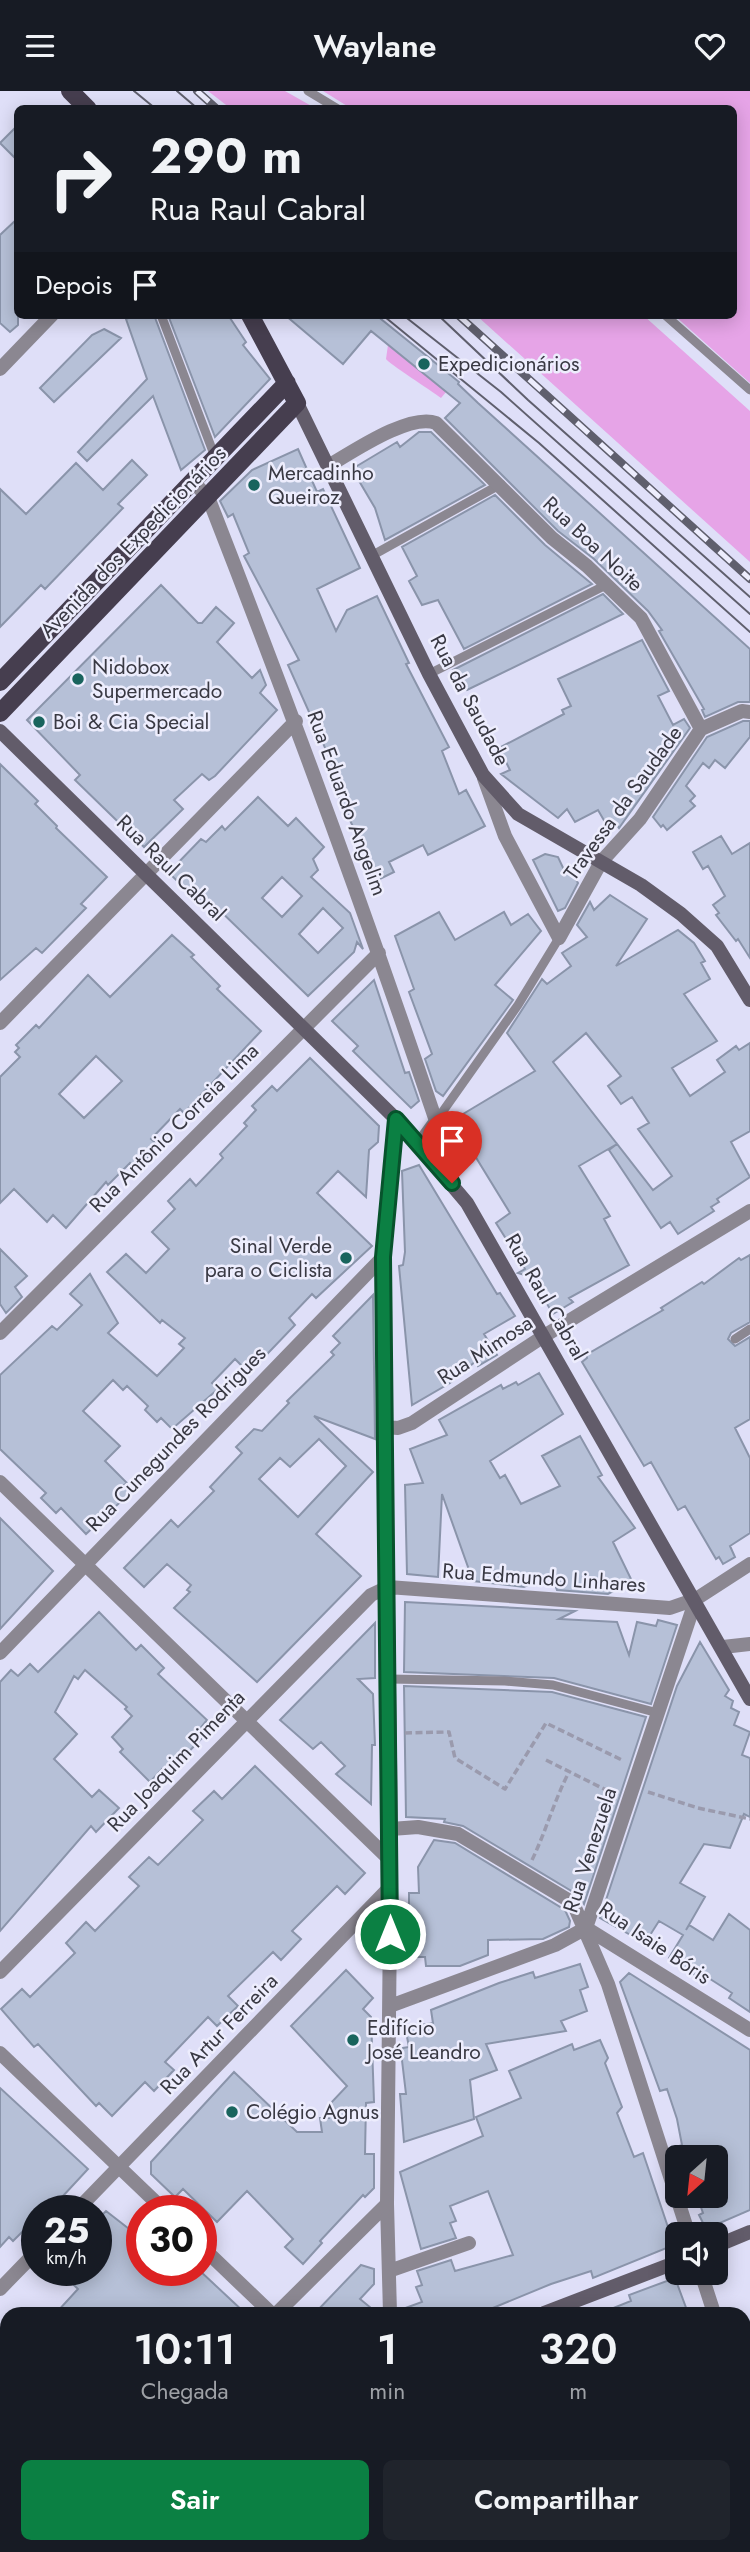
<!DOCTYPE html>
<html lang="pt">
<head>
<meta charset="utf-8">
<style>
  :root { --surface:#171b24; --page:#20242c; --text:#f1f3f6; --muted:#9ea1a6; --accent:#0b8043 }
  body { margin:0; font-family:Jost,sans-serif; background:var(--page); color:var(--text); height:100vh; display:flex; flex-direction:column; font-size:26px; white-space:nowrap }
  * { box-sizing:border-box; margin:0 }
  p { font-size:23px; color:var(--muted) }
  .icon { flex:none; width:38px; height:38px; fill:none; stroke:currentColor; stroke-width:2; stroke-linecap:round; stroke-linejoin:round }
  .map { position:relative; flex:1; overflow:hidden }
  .drawer { position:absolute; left:0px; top:2216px; width:751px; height:247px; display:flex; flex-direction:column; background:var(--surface); border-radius:21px 21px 0 0; box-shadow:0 4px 18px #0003 }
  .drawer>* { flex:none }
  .banner { position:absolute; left:14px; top:14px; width:723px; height:214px; border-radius:10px; box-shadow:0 4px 18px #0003; background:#171b24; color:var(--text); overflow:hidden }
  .needle { width:46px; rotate:207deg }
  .buttons { position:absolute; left:665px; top:2054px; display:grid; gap:14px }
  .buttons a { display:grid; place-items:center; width:63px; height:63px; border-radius:10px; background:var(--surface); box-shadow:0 4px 18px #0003; font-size:35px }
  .speed { position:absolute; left:21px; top:2104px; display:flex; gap:14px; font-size:35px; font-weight:700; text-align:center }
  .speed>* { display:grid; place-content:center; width:91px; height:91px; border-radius:50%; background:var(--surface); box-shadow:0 4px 18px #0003; line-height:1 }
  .speed small { font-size:18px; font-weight:400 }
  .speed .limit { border:10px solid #d22; background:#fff; color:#111 }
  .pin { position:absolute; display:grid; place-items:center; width:60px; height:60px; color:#fff; margin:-72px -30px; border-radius:50% 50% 50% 0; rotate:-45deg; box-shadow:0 0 7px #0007 }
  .pin .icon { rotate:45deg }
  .me { position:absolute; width:77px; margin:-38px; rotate:0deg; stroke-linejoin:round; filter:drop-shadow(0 0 5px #0008) }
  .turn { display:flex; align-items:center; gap:24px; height:147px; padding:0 21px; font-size:32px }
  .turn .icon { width:91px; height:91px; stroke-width:2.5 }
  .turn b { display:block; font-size:49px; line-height:60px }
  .then { display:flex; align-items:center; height:66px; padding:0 21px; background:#0003; gap:14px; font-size:26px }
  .eta { display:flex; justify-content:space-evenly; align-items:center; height:119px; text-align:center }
  .eta b { font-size:42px; font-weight:600; line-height:49px }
  .primary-button { display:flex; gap:14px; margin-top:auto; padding:14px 21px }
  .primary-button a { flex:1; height:80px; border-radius:10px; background:var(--accent); color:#fff; font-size:28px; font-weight:600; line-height:80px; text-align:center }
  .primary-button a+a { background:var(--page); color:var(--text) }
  header { display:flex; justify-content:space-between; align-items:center; height:91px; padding:0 21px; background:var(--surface); font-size:32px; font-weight:600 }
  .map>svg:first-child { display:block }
  .green { fill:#e6a4e7 }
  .building { fill:#b6c0d7; stroke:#8a94aa; stroke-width:2; fill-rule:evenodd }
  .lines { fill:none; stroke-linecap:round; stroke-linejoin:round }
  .path { stroke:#9a9aad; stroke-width:3.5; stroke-dasharray:7 3.5; stroke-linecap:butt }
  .lane { stroke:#8b8791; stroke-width:9 }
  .street { stroke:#8b8791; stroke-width:14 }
  .secondary { stroke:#625c6a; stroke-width:14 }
  .primary { stroke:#463e4f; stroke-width:18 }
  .tram { stroke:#5f5f6d; stroke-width:2 }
  .rail-casing { stroke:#5f5f6d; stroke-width:8 }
  .rail { stroke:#ededfd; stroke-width:5; stroke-dasharray:16; stroke-linecap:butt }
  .route-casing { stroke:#07532c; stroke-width:18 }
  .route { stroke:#0b8043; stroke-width:12 }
  .poi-dot { fill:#19645d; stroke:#ededfd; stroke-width:2.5 }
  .labels { text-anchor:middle; stroke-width:5; stroke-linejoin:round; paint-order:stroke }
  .poi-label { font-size:21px; fill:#393943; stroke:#ededfd; text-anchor:start }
  .street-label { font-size:21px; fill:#393943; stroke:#ededfd }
</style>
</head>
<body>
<header><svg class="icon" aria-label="menu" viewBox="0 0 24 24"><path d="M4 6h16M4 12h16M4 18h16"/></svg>Waylane<svg class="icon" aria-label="heart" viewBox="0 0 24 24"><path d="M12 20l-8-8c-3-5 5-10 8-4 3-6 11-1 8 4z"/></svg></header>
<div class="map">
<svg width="750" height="2461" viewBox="0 0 750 2461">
  <rect width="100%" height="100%" fill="#dfdff8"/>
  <!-- green -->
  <path class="green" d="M208,0H285L315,17H230Z
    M323,0H750V292L674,224H733V18H352Z
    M476,224H643L750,320V471Z
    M388,254L446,301L441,307C432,300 388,272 386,268Z"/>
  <!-- building -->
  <path class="building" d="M18,34V70L0,52Z
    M18,127V234L10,241L0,232V144Z
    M136,224H154L205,359L181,379L153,305L87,370L78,361L147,288L126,228Z
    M168,224H228L246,251L243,254L270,288L215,346Z
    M285,224H384L381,228L459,291L458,293L478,312L750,558V611H738L705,626L702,619L704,618L659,540L662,539L648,520L594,468L558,440L445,327L460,312L371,240L343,273Z
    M104,238L121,247L54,311L40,297L92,244Z
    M419,341H431L485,394L385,449L375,417L352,378L397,351L400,356Z
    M298,358L317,401L323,398L360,477L317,498L336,540L347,519L377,505L409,572L406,573L449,656L442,660L459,703L466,699L485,735L428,764L423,754L389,771L394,781L378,789L340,708L334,694L339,688L288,574L299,569L244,465L249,462L233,423L228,426L220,410L252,379Z
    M132,369L147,384L118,413L123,417L45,498L41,494L0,536V398L26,423L76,372L103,399Z
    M495,404L545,454L592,493L464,558L438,509L422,514L409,490L417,485L402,456Z
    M161,494L198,532H202L216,516L234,532L217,551L252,587L260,579L266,594L260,602L277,619L215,685L209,689L202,683L174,709L183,718L144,756L75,689L80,684L27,629Z
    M603,503L623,523L467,599L461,593L453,579Z
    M642,549L669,600L658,605L673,634L684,628L690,637L619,737L616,733L609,738L598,719L575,731L567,718L558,727L501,683L510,679L499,657L564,623L562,619L571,615L558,588Z
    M743,630H750V646L725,677L715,669L709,677L703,672L686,695L695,705L690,710L695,715L667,739L663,734L661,736L653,726L707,646Z
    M0,673L38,710L35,713L57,735L56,737L107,786L81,813L86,817L42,862L36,857L0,889Z
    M258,706L288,735L296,727L324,756L313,768L318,779L311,786L350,822L363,858L357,851L354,861L308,905L210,810L204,816L172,785L173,777L201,748L206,751L222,735L225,739ZM282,786L302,805L282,826L262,807ZM323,817L343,837L318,862L299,843Z
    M721,745L732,763L750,752V867L738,848L736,850L716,824L719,822L713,814L725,805L708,775L703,778L693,761Z
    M545,763L558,766L565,781L570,779L578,792L565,817L558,820L533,769Z
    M610,804L647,828L616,875L678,839L694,852L705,870L701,872L710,888L684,903L717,950L672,977L690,1005L725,981L717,969L736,955L739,959L750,952V1040L731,1051L750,1086L717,1108L719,1111L711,1116L714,1120L678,1143L670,1131L661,1137L609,1059L617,1053L653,1099L672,1085L638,1038L649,1032L632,1006L621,1013L608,995L621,985L586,942L553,971L617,1053L579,1075L610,1125L604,1128L629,1174L569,1207L573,1211L553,1223L531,1186L518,1182L525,1178L496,1132L510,1122L453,1029L535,980L507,942L542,888L547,893L571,875L562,862L587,846L577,834L590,811L594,819Z
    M439,821L455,849L504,821L511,834L528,823L541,840L495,894L513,909L443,1005L436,1000L425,968L432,963L409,901L414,898L395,845Z
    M172,844L194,864L191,866L220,895L217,898L261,940L184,1022L180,1018L151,1048L158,1054L137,1079L130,1072L108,1094L106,1091L66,1137L53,1124L47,1131L14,1098L0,1112V986L20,966L15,961L19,957L16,954L36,934L39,937L88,884L110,906ZM96,965L122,990L84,1027L59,1003Z
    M374,889L405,982L409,981L419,1010L411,1017L353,960L358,955L332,930Z
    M310,967L379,1035L378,1051L369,1059L366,1106L338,1080L317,1102L372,1155L316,1207L312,1203L289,1227L295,1234L249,1282L235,1268L212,1292L218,1298L172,1338L161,1327L157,1331L145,1319L148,1315L127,1295L123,1299L113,1289L83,1320L120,1355L105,1370L127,1392L124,1394L130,1402L86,1443L61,1417L56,1422L41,1407L46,1402L0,1358V1284L52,1235L57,1239L82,1214L70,1203L90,1183L118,1232L108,1242L157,1285L184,1257L179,1253L185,1247L162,1229L160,1232L107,1181L126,1163L146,1182L169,1158L152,1141L175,1118L168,1110L190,1088L196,1095L223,1067L220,1063L247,1035L244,1032L256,1019L252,1015L272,995L277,1000Z
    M419,1074L497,1203L500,1202L515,1225L484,1243L497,1264L478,1275L476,1270L450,1292L412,1314L399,1175L403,1174L405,1161L402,1080Z
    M0,1158L27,1185L15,1196L22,1206L6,1222L0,1213Z
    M750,1164V1231L731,1242L728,1248L735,1255L750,1246V1328L735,1337L750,1367V1442L730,1455L735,1466L723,1473L719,1466L716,1468L685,1415L678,1419L651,1371L644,1375L582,1271L587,1267L586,1264L663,1219L661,1217L702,1191L704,1193L739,1167L741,1169Z
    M373,1204L375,1348L314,1325L373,1381L316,1443L361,1485L257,1591L174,1517L190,1501L187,1499L191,1494L167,1473L144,1496L124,1477L171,1429L178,1436L214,1400L210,1396L242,1362L236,1356L254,1338L262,1340L289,1312L287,1310L334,1264L331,1261L340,1252L333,1245ZM319,1348L346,1375L298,1426L259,1388L280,1367L290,1376Z
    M539,1282L563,1323L490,1370L500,1387L505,1384L521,1413L560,1395L542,1365L580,1345L602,1384L598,1386L635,1437L613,1451L632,1490L608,1503L557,1499L551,1483L524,1496L473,1490L442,1403L438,1486L407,1483L405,1394L423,1392L410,1358L447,1344L439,1329L501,1294L503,1298L516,1291L518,1294Z
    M0,1427L53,1480L0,1538Z
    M405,1511L575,1520L559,1528L617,1531L629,1564L637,1531L656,1535L658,1529L677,1534L651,1613L554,1587L404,1581Z
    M99,1521L136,1559L141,1554L164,1577L158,1583L207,1629L198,1640L204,1645L168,1682L162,1678L150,1691L120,1661L123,1658L112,1646L132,1625L125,1618L127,1616L85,1579L78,1588L74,1585L55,1621L77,1643L54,1668L92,1706L99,1699L119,1717L96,1741L91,1735L0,1840V1591L11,1579L18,1585L30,1573L38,1581Z
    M375,1532V1587L358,1588L373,1603L375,1654H372L371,1713L336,1683L345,1675L321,1651L313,1658L280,1629Z
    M700,1551L729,1599L725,1605L733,1610L731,1617L739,1621L734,1634L750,1641L742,1664L750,1667V1726L744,1723L730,1757L704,1753L680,1792L705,1806L686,1839L689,1834L713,1849L729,1823L750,1839V1921L729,1907L732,1902L707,1886L704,1890L669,1867L683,1844L659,1830L645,1852L600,1827L677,1595Z
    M404,1595L552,1601L646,1626L584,1813L578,1804L463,1735L444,1731L445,1728L406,1726Z
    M255,1675L365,1782L345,1803L337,1795L292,1840L301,1848L281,1869L273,1861L228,1905L238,1915L217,1935L208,1926L165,1971L174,1979L154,2000L145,1991L112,2025L99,2012L96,2015L38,1953L34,1956L1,1918L22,1898L30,1906L75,1862L66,1852L86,1831L95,1840L139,1795L129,1786L149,1766L158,1774L203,1729L193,1720L214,1700L222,1708Z
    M434,1749L455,1752L565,1819L570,1830L569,1836L543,1848L488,1849V1864L460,1875H426L425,1866H415V1820H409V1802H419L418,1776Z
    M580,1873L588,1896L580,1899L587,1920L561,1930L566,1940L486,1953L497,1979L470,1989L474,2028L404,2051L400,2003H406L401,1961L403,1957L409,1956L405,1936L433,1932L431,1919L499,1892L533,1881L535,1887Z
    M346,1879L373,1907L363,1918L371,1926L374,2011L366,2012L365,2063H374V2097L365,2106L363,2104L320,2150L322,2152L303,2173L285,2156L293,2148L247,2100L217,2131L183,2098L175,2106L151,2083V2071L234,1981L297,2041H322L320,2027H329L328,2015L347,1995L291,1935Z
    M629,1882L750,1959V2119L706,2138L699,2124L703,2122L697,2105H716V2067H674L671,2058L682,2054L677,2028L667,1998L660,2000L620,1891Z
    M600,1949L608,1967L605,1972L622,2016L617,2022L634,2066L643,2062L674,2154L593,2187L591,2180L551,2193L488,2219L490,2222H400V2219L422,2211L416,2196L422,2194L417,2180L451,2169L455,2180L513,2164L488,2100L450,2115L456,2130L450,2132L456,2147L421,2158L400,2081L483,2045L476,2026L521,2007L509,1980L572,1953L574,1959Z
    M0,1997L88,2078L50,2119H37V2133L29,2141L25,2138L13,2150L9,2146L0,2156Z
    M106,2120L142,2148V2179H199L245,2222H56L78,2198L58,2179H96V2130Z
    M361,2174L374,2178V2193L360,2208L377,2222H315Z
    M675,2187L688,2222H601L631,2210L629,2204Z"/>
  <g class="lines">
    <!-- path -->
    <path class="path" d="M405,1642L449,1641L455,1667L505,1698L546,1632L624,1670
      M546,1669L614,1703
      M648,1701L698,1717L750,1728
      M532,1769C546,1740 554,1710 569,1681"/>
    <!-- lane -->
    <path class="lane" d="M308,0L338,18
      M161,224L215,366
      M665,224L750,299
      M373,464L501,393
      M429,583L606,494
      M436,1030L518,914L559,847
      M735,1248L750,1238
      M389,1588L505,1590L553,1594L658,1622"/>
    <!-- street -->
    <path class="street" d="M0,278L52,224
      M330,374C354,360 410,322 436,332L552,447L587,475L641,527L701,638
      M193,391L208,406C289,613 365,820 436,1030L420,1052
      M701,638L742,620L750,621
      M484,687L505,745L559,847
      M559,847L601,771L640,728L701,638
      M0,932L296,630
      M0,1242L379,862
      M385,1336L398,1337L412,1332L544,1245L750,1120
      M0,1391L390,1769
      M723,1556L750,1553
      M0,1562L383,1166
      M391,1738L418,1736L458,1743L573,1812L608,1893L689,2144
      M586,1837L696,1508
      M586,1837L750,1939
      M0,1881L371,1504L388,1496L670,1517L696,1508L750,1473
      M390,1915L555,1854L586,1837
      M0,1962L164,2119
      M77,2119L390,1796
      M201,2155L271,2222
      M389,2180L469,2152
      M701,2182L714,2222
      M0,2198L37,2160
      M277,2222L387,2113
      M390,2222L387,2113L391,1738L383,1166L396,1028
      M744,2315L750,2335
      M147,2455L149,2461
      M419,2455L421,2461"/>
    <!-- secondary -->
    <path class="secondary" d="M297,312L429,583L483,684L518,723L641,794L681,823L717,855L750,909
      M0,640L396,1028L467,1112L750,1608
      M716,2155L750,2141
      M544,2222L677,2171
      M0,2419L7,2417"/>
    <!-- primary -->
    <path class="primary" d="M70,0L88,18
      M0,591L287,292
      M0,622L297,312L250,224"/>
    <!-- tram -->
    <path class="tram" d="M134,0L156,18
      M177,0L198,18
      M403,224L501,301L750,523
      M438,224L528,309L750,506
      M385,226L539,352L750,541"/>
    <defs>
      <path id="rail" d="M197,0L217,18
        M458,224L750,488"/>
    </defs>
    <!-- rail casing -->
    <use href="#rail" class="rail-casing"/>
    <!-- rail -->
    <use href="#rail" class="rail"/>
  </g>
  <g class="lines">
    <defs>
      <path id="route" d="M390,1843L383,1166L396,1028L452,1092"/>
    </defs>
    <!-- route casing -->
    <use href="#route" class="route-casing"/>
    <!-- route -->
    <use href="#route" class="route"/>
  </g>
  <!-- markers -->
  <g class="poi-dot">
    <circle cx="424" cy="273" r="7"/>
    <circle cx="254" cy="394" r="7"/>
    <circle cx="78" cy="588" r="7"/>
    <circle cx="39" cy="631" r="7"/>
    <circle cx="346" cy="1167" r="7"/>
    <circle cx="353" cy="1949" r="7"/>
    <circle cx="232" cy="2021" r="7"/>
  </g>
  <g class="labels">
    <!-- poi labels -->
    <g class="poi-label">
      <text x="438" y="280">Expedicionários</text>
      <text x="268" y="389">Mercadinho<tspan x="268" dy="24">Queiroz</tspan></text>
      <text x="92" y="583">Nidobox<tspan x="92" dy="24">Supermercado</tspan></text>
      <text x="53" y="638">Boi &amp; Cia Special</text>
      <text x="332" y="1162" text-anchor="end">Sinal Verde<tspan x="332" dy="24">para o Ciclista</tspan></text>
      <text x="367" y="1944">Edifício<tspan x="367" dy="24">José Leandro</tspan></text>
      <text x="246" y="2028">Colégio Agnus</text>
    </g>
    <!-- street labels -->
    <g class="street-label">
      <text transform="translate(133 451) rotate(-46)" y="7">Avenida dos Expedicionários</text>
      <text transform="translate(593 453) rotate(43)" y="7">Rua Boa Noite</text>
      <text transform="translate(470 609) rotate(62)" y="7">Rua da Saudade</text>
      <text transform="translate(347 712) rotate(70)" y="7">Rua Eduardo Angelim</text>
      <text transform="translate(623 712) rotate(-54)" y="7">Travessa da Saudade</text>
      <text transform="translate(171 777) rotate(44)" y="7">Rua Raul Cabral</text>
      <text transform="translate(174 1037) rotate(-45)" y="7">Rua Antônio Correia Lima</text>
      <text transform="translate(546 1206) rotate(60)" y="7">Rua Raul Cabral</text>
      <text transform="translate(485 1259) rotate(-33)" y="7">Rua Mimosa</text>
      <text transform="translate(176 1348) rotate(-46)" y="7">Rua Cunegundes Rodrigues</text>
      <text transform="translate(544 1487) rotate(4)" y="7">Rua Edmundo Linhares</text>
      <text transform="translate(176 1670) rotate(-46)" y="7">Rua Joaquim Pimenta</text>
      <text transform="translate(590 1759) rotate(-72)" y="7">Rua Venezuela</text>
      <text transform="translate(655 1852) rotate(34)" y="7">Rua Isaie Bóris</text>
      <text transform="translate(219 1943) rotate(-46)" y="7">Rua Artur Ferreira</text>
    </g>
  </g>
</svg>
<div class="buttons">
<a><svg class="needle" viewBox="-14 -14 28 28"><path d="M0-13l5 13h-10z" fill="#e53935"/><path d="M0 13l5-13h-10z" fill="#9ea1a6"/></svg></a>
<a><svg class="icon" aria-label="sound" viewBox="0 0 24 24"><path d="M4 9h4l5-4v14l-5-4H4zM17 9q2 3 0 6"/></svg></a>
</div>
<div class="speed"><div>25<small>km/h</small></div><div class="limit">30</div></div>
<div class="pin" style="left:452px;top:1092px;background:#d93025"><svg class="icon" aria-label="arrive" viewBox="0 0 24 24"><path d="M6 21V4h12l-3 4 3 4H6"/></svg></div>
<svg class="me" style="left:390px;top:1843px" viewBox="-20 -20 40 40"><circle r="17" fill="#0b8043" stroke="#fff" stroke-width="3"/><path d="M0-11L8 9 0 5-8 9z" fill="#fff"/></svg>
<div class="banner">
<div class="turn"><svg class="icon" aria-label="right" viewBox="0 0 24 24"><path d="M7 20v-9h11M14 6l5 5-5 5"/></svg><div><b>290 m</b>Rua Raul Cabral</div></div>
<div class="then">Depois<svg class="icon" aria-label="arrive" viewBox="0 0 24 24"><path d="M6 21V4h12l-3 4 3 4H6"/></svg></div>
</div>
<section class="drawer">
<div class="eta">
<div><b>10:11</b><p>Chegada</p></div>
<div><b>1</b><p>min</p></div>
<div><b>320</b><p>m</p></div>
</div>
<div class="primary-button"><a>Sair</a><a>Compartilhar</a></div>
</section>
</div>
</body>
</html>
